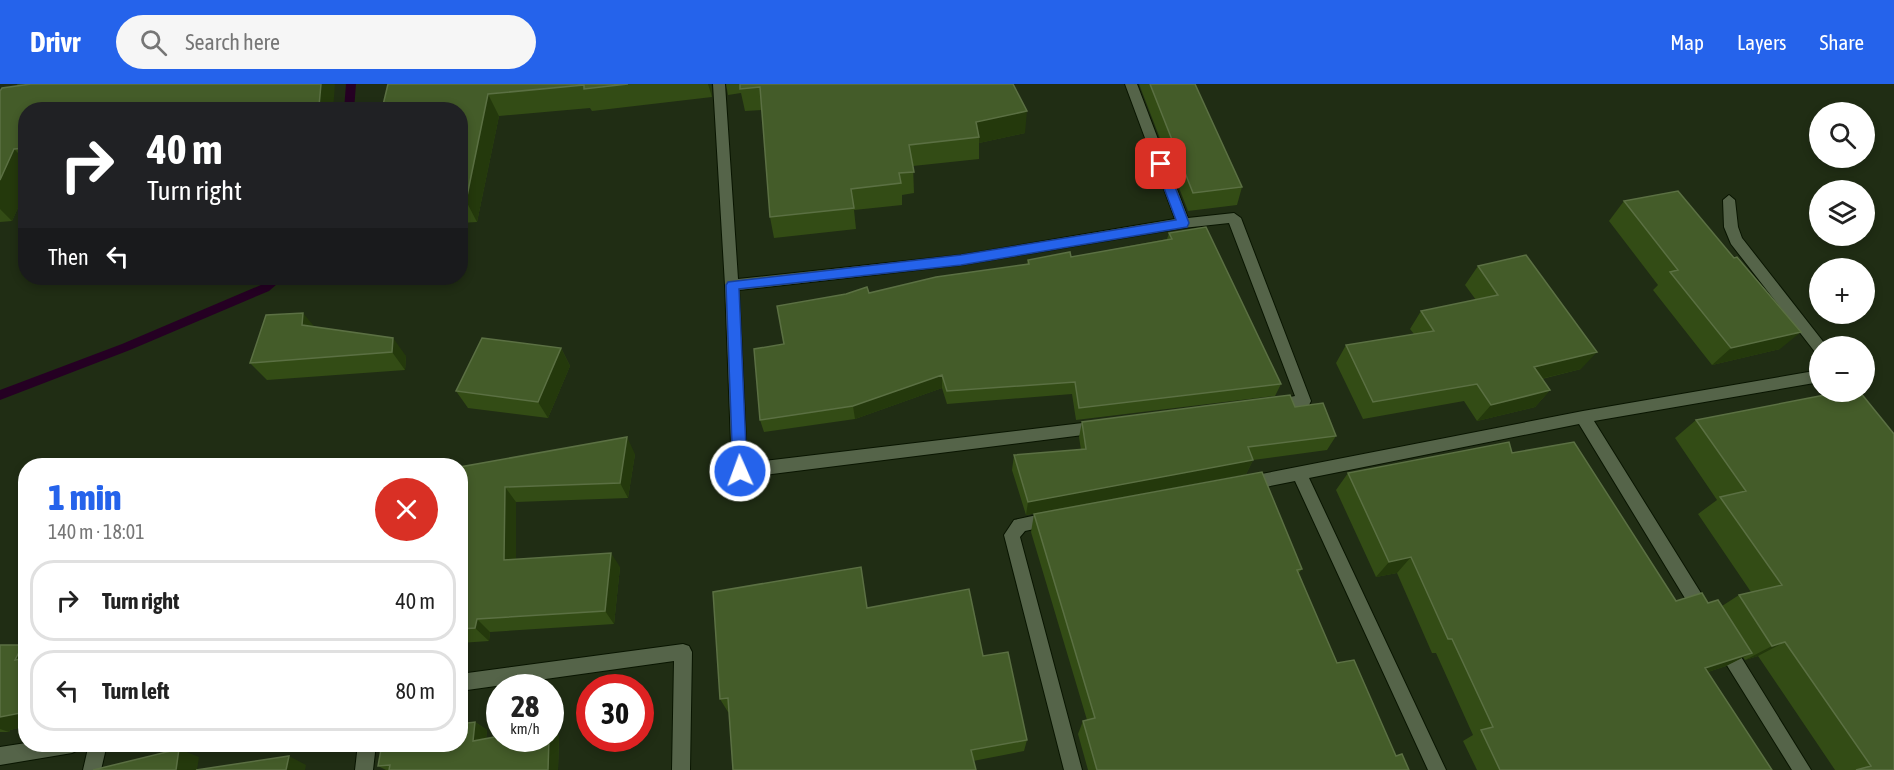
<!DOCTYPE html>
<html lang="en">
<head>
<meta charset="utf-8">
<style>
  :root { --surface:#fff; --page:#f6f6f6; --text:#222; --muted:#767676; --line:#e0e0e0; --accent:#2563eb }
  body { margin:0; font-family:"Asap Condensed",sans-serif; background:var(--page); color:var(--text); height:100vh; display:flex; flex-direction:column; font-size:22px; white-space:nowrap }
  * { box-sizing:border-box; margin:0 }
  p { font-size:20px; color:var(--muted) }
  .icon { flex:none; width:33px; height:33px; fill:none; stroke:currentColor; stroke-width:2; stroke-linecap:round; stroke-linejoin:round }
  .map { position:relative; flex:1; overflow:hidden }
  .side { position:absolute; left:18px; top:374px; width:450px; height:294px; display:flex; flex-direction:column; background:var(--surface); border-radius:24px; box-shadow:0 3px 9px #0003 }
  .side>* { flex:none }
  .top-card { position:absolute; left:18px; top:18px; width:450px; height:183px; border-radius:24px; box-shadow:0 3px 9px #0003; background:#202124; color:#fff; overflow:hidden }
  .fabs { position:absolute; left:1809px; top:18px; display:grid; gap:12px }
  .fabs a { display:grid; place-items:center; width:66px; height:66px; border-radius:50%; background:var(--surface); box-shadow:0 3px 9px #0003; font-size:30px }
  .speed { position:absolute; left:486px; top:590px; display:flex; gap:12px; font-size:30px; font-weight:700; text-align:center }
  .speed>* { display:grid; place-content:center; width:78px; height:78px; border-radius:50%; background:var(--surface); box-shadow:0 3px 9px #0003; line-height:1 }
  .speed small { font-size:15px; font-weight:400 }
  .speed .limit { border:9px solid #d22; background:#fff; color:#111 }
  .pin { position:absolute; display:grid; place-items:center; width:51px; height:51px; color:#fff; margin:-26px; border-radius:12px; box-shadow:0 3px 9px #0006 }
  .me { position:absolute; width:66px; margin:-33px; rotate:358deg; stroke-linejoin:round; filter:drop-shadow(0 0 4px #0008) }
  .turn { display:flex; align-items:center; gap:21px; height:126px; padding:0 30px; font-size:27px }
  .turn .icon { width:78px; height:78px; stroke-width:2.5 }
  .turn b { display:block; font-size:42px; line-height:51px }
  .then { display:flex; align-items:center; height:57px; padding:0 30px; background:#0003; gap:12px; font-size:22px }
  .round { display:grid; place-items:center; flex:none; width:63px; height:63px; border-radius:32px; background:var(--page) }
  .headline { display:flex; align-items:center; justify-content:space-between; height:102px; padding:0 30px }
  h1 { font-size:36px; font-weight:800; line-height:45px; color:var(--accent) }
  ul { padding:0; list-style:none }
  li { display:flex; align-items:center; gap:18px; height:81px; margin:0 12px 9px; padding:0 18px; border:3px solid var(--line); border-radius:24px }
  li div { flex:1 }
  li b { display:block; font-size:22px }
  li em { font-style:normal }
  header { display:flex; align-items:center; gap:36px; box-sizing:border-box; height:84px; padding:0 30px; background:var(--accent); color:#fff }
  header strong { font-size:28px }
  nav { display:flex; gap:33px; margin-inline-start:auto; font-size:21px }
  .search { width:420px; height:54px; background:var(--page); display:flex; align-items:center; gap:15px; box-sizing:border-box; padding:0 21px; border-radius:33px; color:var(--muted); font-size:22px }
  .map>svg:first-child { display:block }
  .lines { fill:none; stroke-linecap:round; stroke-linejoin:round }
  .stream { fill:#250023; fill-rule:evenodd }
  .minor-casing { stroke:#091501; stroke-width:2 }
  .minor { fill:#556449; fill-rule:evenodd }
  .wall { fill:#334c15 }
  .shaded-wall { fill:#24390c }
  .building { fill:#445c29; stroke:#5b7043; stroke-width:1.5 }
  .route { fill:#2563eb; stroke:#184099; stroke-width:1.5 }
</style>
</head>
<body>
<header>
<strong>Drivr</strong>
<div class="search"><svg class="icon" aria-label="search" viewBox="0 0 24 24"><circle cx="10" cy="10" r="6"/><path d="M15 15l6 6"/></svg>Search here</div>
<nav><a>Map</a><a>Layers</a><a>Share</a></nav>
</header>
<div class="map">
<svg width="1894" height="686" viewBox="0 0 1894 686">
  <rect width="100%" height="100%" fill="#202d14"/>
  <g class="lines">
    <!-- stream -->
    <path class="stream" d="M346,0H356L354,26H344Z
      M272,194H284L269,207L130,266L0,316V306L122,260L261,201Z"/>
    <defs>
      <path id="minor" d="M713,0H725L738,195L961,171L1175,135L1125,0H1137L1188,134L1234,129L1241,134L1311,317L1309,321L1275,327L1270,325L1268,321L1270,317L1295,312L1229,139L1183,144L961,181L739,206L747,379L1099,337L1104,339L1106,343L1104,347L1099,349L740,394L735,392L732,387L725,201Z
        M1729,111L1735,116L1738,143L1742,154L1825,260L1826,262H1820V270L1815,268L1731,160L1724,143L1723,116Z
        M1820,286V298L1594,337L1709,522L1711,528L1709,534L1703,536L1697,534L1579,340L1309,394L1446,686H1428L1295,397L1246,407L1241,405L1238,400L1241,395L1246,393L1583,327Z
        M1051,428L1057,430L1059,435L1057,440L1025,447L1020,453L1082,686H1064L1004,451L1014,436Z
        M1724,553L1730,555L1811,686H1792L1718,567L1716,561L1718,555Z
        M683,560L689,562L692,568L690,686H672L674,577L460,607V590Z
        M26,659V660H81L78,666L72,669L0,681V663Z
        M89,660H107L101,686H83Z
        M358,660H376L373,686H355Z"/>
    </defs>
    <!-- minor casing -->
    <use href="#minor" class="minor-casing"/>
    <!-- minor -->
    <use href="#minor" class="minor"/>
  </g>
  <!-- wall -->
  <path class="wall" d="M17,0H335L26,26V106L12,137L0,138V7L18,2Z
    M388,0H711L712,13L592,27L590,24L499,32L477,138L460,139V26H386L383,21Z
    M726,0H1013L1025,49L979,59V75L913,82L914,109L902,111V121L854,126L856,145L774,154L770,133L762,26L745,27L741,9L728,11Z
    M1139,0H1195L1242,103L1237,121L1188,127Z
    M1624,117L1780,265L1712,281L1653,206L1658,201L1609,137Z
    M1169,149L1281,300L1275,312L1076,336L1072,310L947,320L942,304L855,335L764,348L760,336L784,260L869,209L1027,180L1028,176L1071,173L1167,155Z
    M1478,182L1581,285L1542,295L1550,306L1535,323L1477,337L1464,317L1363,335L1336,279L1346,261L1414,250L1410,245L1421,227L1476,216L1465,201Z
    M314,242L406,272L405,286L267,296L250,279Z
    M561,264L570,282L548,334L468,324L456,307Z
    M1840,308L1894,686H1835L1758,572L1745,576L1743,573L1726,582L1708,588L1772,686H1477L1463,657L1473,651L1436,569H1432L1397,489L1376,493L1336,406L1348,389L1512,369L1676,517L1708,519L1722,522L1739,511L1751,508L1698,430L1717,416L1675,354L1696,336Z
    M1295,323L1336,352L1327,366L1253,376L1246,390L1026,431L1012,386L1014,371L1081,366L1079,353L1082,338Z
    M635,370L628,414L516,418V475L620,483L614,540L490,548L489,557L460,559V383Z
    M1034,430L1302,485L1298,490L1337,579L1396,672L1409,686H1088L1078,650L1083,637L1087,636L1031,448Z
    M867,524L983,572L1027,656L1024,667L973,677L728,628L720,615Z
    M0,561H23L26,562V642L10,646L9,648H0Z
    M475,638L487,646L486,655L559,652L558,686H386L378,682Z"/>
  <!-- shaded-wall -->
  <path class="shaded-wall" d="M321,0H335L333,26H298Z
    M708,0H711L712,13Z
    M488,10L499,32L477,138L466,117Z
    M1027,27L1025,49L979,59V53L976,38Z
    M14,65L26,77V106L12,137L0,125V96Z
    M303,229L318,247L302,241Z
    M1801,248L1780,265L1712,281L1731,264Z
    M393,254L406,272L405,286L392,268Z
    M561,264L570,282L548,334L538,318Z
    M1597,268L1581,285L1520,300L1534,283Z
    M942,291V304L855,335L853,322Z
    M1550,306L1535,323L1477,337L1491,321Z
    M627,353L635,370L628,414L620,399Z
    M1253,376L1246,390L1026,431L1028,418Z
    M505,403L516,418V490L504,476Z
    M611,469L620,483L614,540L605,527Z
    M1411,473L1397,489L1376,493L1389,478Z
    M477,535L490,548L489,557L475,544Z
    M1785,558L1758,572L1745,576L1772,562Z
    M23,561L26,562V581L15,576Z
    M1752,569L1726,582L1680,597L1705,584Z
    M26,628V642L10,646L9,648L0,645V633Z
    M475,638L487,646L485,665L473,657Z
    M550,644L559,652L558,686H548Z
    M179,665L199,673L197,686H176Z
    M289,672L306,681L305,686H286Z"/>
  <!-- building -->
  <path class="building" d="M31,0H321L319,22L298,26H26V64L14,65L0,96V7L2,4Z
    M388,0H628L584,5V1L488,10L466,117H460V26H411L413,19L383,21Z
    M740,0H1013L1027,27L976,38L979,53L909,61L914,88L899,89L901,99L851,105L854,124L770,133L760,3L740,5Z
    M1150,0H1195L1242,103L1193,109Z
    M1678,107L1734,174L1737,173L1801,248L1731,264L1670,188L1678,186L1624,117Z
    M1206,143L1281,300L1079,324L1075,298L947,307L942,291L853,322L760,336L754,265L784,260L777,222L846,210L867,203L869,209L936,193L1029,180L1028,176L1070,168L1071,173L1172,155L1169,149Z
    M1526,171L1597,268L1534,283L1550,306L1491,321L1477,300L1373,318L1346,261L1434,247L1421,227L1498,211L1478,182Z
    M303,229L302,241L393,254L392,268L250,279L266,231Z
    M482,254L561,264L538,318L456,307Z
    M1840,308H1860L1894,350V686H1856L1871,682L1785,558L1772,562L1739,511L1782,501L1720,413L1746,407L1696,336Z
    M1290,311L1295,323L1323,319L1336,352L1248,363L1253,376L1028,418L1014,371L1086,365L1082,338Z
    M627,353L620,399L505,403L504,476L611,469L605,527L477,535L475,544L460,545V383Z
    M1509,358L1512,369L1574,358L1676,517L1702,509L1708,519L1718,516L1752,569L1705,584L1772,686H1500L1481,646L1493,643L1452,555H1448L1411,473L1389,478L1348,389Z
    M1262,388L1302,485L1297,486L1337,579L1354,576L1396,672L1402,670L1409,686H1097L1083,637L1095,634L1034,430Z
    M861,483L867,524L969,505L983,572L1008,568L1027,656L971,666L976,686H733L728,614L720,615L713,508Z
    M0,561H23L15,576L26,574V628L0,633Z
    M475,638L473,657L500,652V654H549L548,686H389L390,681L378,682L382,660H460V640Z
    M179,665L176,686H93Z
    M289,672L286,686H196Z"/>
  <!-- route -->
  <path class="route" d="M1161,76L1166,80L1189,139L1187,143L961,181L739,205L747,387L745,392H735L733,387L726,201L728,198L961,171L1176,136L1155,80Z"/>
</svg>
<div class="fabs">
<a><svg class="icon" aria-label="search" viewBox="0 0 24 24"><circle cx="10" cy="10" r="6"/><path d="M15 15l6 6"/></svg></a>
<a><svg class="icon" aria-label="layers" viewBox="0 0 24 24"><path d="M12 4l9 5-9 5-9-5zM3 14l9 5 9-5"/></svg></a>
<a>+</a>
<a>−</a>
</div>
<div class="speed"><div>28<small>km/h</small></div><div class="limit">30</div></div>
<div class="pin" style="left:1161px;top:80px;background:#d93025"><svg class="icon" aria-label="arrive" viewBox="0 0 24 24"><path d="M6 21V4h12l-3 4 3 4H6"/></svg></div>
<svg class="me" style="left:740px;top:387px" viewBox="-20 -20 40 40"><circle r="17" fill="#2563eb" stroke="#fff" stroke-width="3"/><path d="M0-11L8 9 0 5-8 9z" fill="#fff"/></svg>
<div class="top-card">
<div class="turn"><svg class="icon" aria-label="right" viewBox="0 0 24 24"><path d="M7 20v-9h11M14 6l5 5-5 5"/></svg><div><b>40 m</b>Turn right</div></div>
<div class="then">Then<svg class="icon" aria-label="left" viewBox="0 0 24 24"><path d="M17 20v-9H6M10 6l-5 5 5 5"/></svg></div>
</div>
<section class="side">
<div class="headline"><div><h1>1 min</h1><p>140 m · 18:01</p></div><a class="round" style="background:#d93025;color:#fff"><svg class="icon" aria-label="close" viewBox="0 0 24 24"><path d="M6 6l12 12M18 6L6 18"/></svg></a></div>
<ul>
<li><svg class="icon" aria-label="right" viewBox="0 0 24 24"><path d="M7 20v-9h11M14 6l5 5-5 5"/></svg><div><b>Turn right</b></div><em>40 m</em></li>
<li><svg class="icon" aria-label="left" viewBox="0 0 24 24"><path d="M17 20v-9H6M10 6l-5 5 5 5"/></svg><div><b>Turn left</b></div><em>80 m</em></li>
</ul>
</section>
</div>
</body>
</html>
